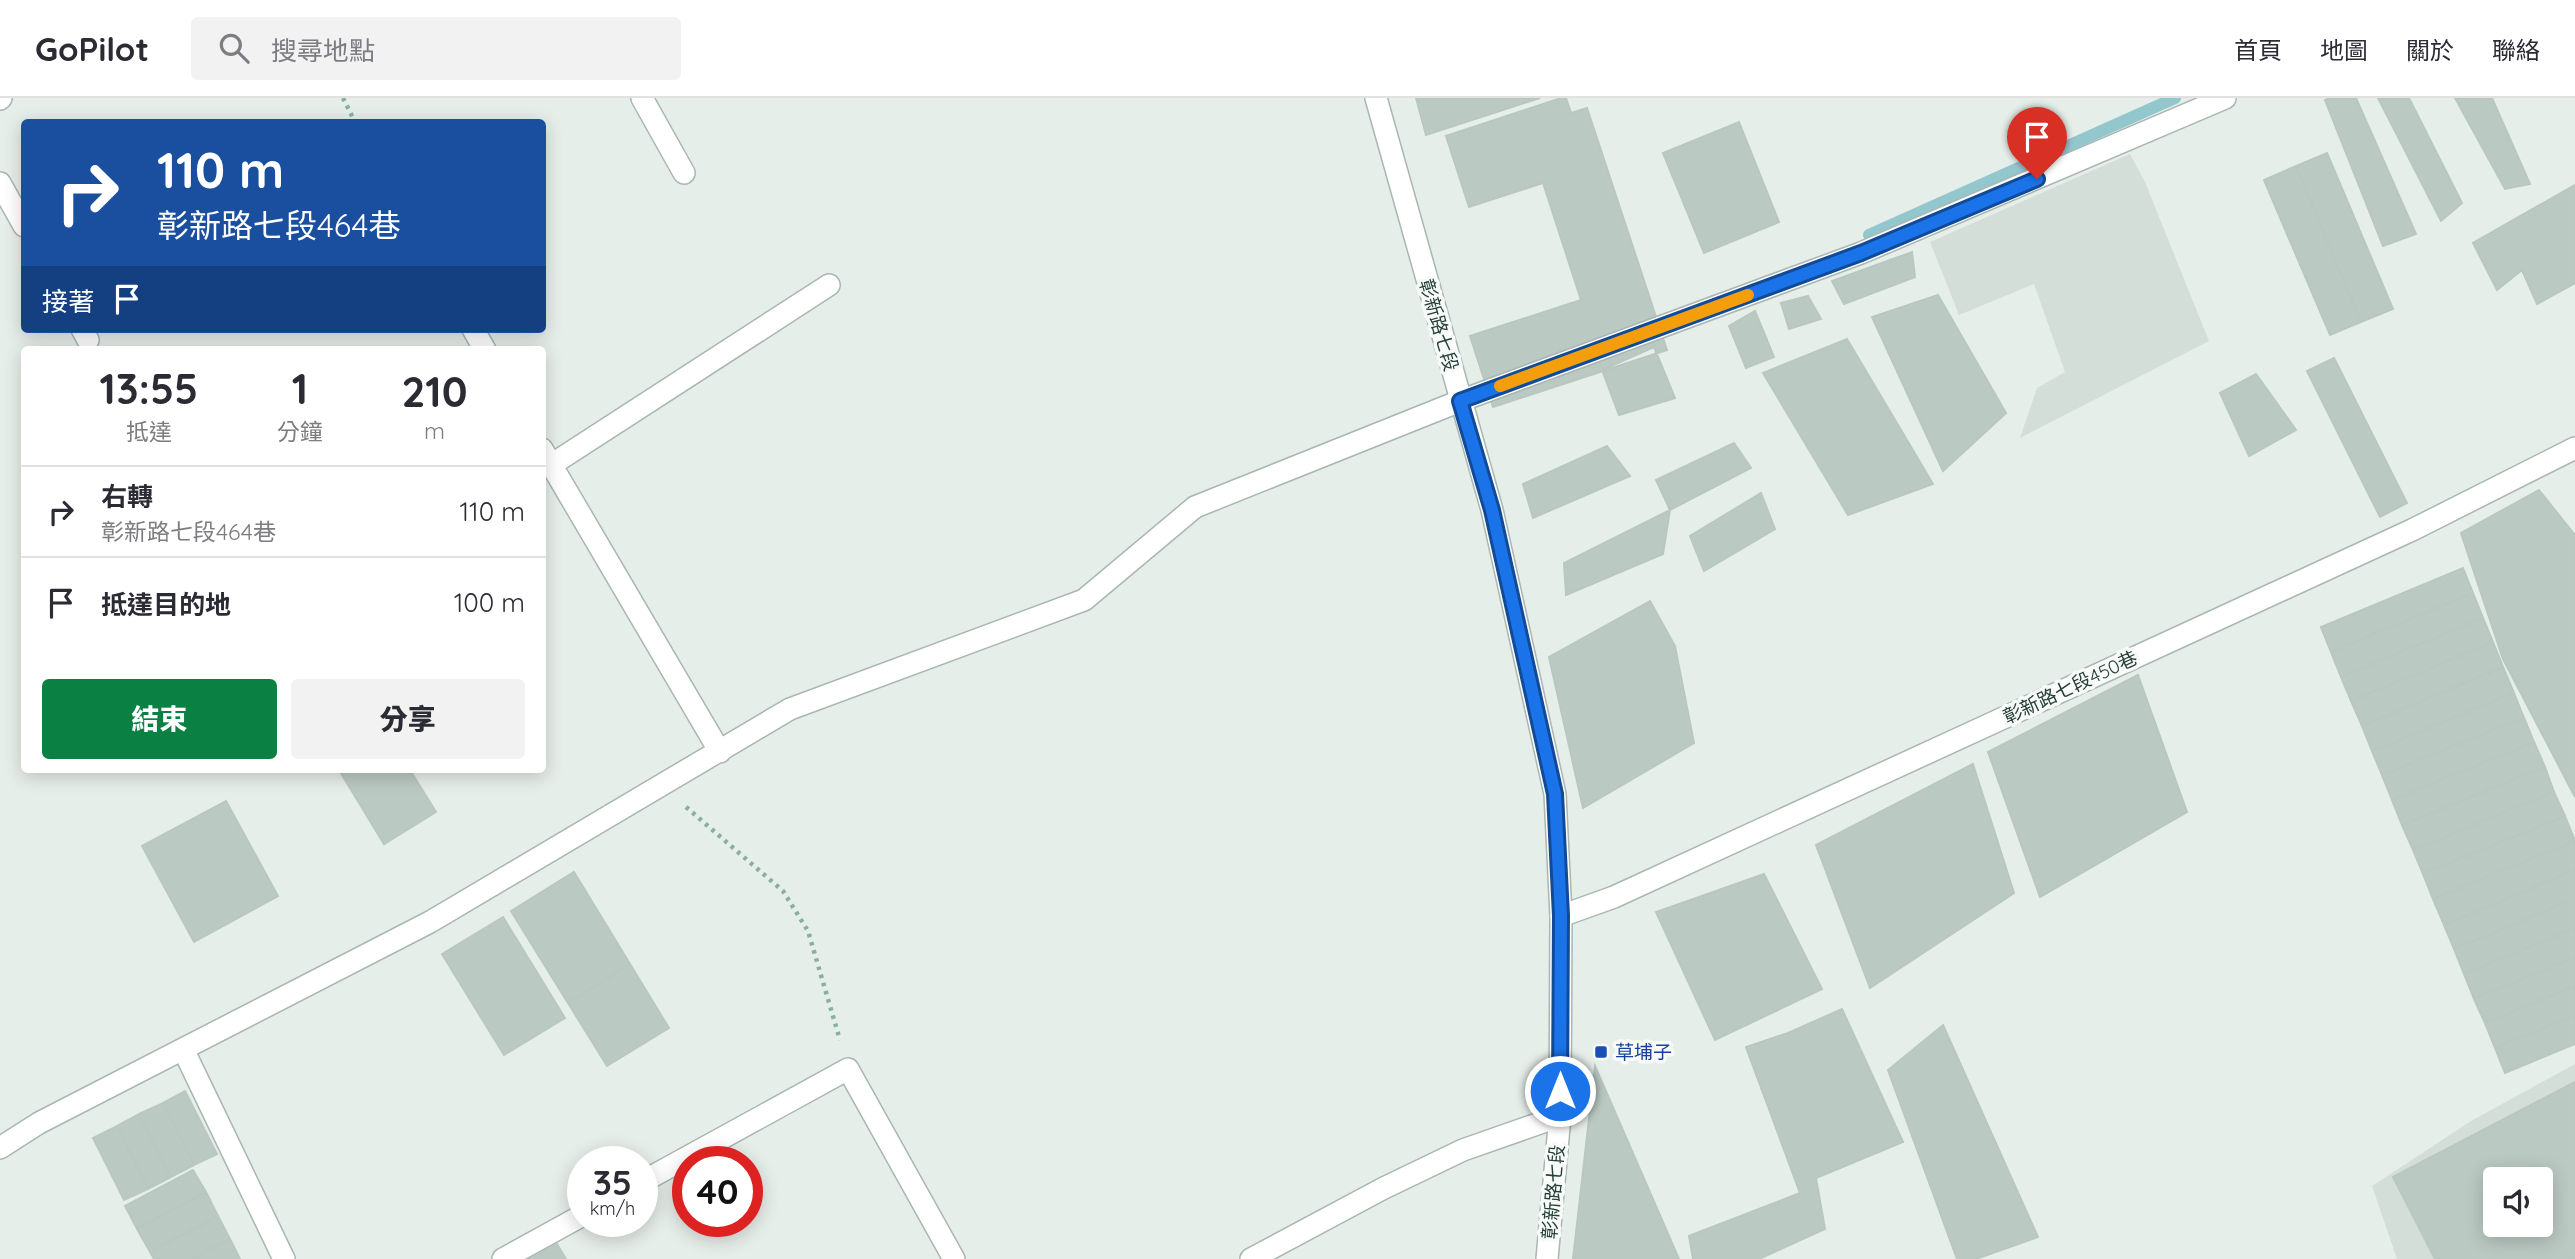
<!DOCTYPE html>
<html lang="zh-TW">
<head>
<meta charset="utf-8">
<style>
  :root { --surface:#fff; --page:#f2f2f3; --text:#2b2b33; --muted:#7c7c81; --line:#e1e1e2; --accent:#0b8043 }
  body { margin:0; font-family:Quicksand,"Noto Sans TC",sans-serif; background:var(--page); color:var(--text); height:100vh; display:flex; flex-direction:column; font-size:26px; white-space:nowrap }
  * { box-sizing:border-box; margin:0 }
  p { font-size:23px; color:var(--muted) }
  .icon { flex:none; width:38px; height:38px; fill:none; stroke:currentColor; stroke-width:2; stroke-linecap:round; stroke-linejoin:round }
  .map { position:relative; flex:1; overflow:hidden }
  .panel { position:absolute; left:21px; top:248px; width:525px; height:427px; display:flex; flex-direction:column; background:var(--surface); border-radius:7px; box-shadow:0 4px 18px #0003 }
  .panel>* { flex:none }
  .guide { position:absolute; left:21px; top:21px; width:525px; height:214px; border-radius:7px; box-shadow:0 4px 18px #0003; background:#1a4fa0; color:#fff; overflow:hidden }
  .buttons { position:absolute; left:2483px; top:1069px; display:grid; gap:14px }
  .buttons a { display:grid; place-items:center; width:70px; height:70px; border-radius:7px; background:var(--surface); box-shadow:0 4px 18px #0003; font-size:35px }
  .speed { position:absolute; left:567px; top:1048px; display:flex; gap:14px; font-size:35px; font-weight:700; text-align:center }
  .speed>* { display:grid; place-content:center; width:91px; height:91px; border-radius:50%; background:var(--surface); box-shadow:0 4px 18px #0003; line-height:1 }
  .speed small { font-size:18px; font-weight:400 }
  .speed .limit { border:10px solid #d22; background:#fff; color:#111 }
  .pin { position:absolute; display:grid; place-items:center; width:60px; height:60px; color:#fff; margin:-72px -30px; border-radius:50% 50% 50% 0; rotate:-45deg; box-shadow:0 0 7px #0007 }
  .pin .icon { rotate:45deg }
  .me { position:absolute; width:77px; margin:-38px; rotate:0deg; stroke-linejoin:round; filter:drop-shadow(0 0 5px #0008) }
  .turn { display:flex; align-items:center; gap:24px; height:147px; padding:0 21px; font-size:32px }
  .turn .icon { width:91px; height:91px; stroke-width:2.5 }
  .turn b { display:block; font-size:49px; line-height:60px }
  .then { display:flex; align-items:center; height:66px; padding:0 21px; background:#0003; gap:14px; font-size:26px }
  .eta { display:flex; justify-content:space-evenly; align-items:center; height:119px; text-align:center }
  .eta b { font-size:42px; font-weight:800; line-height:49px }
  .primary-button { display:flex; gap:14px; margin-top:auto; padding:14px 21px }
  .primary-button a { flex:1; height:80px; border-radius:7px; background:var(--accent); color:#fff; font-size:28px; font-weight:800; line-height:80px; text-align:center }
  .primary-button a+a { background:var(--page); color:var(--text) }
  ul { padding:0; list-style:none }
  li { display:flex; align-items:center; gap:21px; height:91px; padding:0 21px; border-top:2px solid var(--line) }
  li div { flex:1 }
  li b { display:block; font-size:26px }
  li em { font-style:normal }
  header { display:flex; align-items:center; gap:42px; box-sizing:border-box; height:98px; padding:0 35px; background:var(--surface); border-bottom:2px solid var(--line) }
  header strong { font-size:33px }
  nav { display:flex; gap:38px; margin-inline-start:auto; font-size:24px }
  .search { width:490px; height:63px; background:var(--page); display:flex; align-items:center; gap:18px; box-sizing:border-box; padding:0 24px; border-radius:7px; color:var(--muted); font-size:26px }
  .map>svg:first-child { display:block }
  .built { fill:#d4ded9; fill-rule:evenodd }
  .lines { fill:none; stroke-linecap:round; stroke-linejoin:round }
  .stream { stroke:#93c7ce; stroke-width:12 }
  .building { fill:#bbc9c3; stroke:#b9c7c1; stroke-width:2; fill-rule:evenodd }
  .service-casing { stroke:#a9b6b1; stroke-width:24 }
  .minor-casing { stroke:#a9b6b1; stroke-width:24 }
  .tertiary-casing { stroke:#a9b6b1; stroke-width:24 }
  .path { stroke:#89afa2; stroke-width:4.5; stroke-dasharray:3.5 5; stroke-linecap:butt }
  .service { stroke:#fff; stroke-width:21 }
  .minor { stroke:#fff; stroke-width:21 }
  .tertiary { stroke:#fff; stroke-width:21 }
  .route-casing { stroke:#114b97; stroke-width:18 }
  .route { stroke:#1a73e8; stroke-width:12 }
  .slow { stroke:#f59e0b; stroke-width:12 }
  .transit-dot { fill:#1a4fb4; stroke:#f7faf8; stroke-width:2.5 }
  .labels { text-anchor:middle; stroke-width:7; stroke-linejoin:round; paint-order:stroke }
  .street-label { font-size:19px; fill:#263f38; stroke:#f7faf8 }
  .transit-label { font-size:19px; fill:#164399; stroke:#f7faf8; text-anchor:start }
</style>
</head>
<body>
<header>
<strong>GoPilot</strong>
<div class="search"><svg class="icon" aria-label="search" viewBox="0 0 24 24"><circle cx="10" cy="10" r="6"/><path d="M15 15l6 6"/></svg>搜尋地點</div>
<nav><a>首頁</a><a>地圖</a><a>關於</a><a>聯絡</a></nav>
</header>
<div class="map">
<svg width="2575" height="1161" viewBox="0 0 2575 1161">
  <rect width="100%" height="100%" fill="#e6eeea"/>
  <!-- built -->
  <path class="built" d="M2130,56L2145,84L2209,243L2020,340L2037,290L2065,274L2034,186L1959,217L1930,144Z
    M2575,966V1161H2397L2372,1088L2471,1023ZM2496,1082H2541V1127H2496Z"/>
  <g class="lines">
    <!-- stream -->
    <path class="stream" d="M1869,137L2175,0"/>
  </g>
  <!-- building -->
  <path class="building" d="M1416,0H1540L1426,37Z
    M1561,0H1566L1571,15L1587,10L1667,252L1493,309L1470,238L1581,202L1543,85L1469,109L1446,38Z
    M2330,0H2356L2416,136L2383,148L2325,2Z
    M2378,0H2409L2462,105L2441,123Z
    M2455,0H2492L2530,86L2505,91Z
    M1739,24L1779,124L1704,155L1663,55Z
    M2327,55L2393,211L2361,224L2296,68Z
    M2296,68L2361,224L2330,237L2264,82Z
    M2575,87V185L2537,206L2522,172L2497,192L2473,145Z
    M1912,154L1915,179L1844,206L1832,183Z
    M1938,197L2006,315L1943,373L1872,219Z
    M1808,198L1821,221L1789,231L1781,205Z
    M1755,213L1774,259L1746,270L1729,228Z
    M1847,241L1933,386L1848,417L1763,275Z
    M1654,249L1675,300L1619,317L1602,272Z
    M2334,260L2407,405L2380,419L2307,273Z
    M2256,276L2296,332L2249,358L2220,295Z
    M1734,345L1751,370L1670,412L1656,382Z
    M1607,348L1630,378L1533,420L1523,386Z
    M2539,392L2575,437V699L2503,561L2461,435Z
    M1761,395L1775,431L1704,473L1690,438Z
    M1670,412L1663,456L1566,497L1564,465Z
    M2463,470L2473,495L2331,554L2321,529Z
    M2473,495L2483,520L2341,579L2331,554Z
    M1650,503L1675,548L1694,645L1583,710L1549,559Z
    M2483,520L2493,544L2351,603L2341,579Z
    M2493,544L2503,569L2362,628L2351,603Z
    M2503,569L2514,595L2372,653L2362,628Z
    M2138,577L2187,714L2040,799L1988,654Z
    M2514,595L2524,620L2382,677L2372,653Z
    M2524,620L2534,644L2392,702L2382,677Z
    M2534,644L2545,669L2402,727L2392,702Z
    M1973,666L2014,795L1870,890L1816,747Z
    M2545,669L2554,694L2413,752L2402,727Z
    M339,672H410L436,714L384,746Z
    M2554,694L2565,718L2423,776L2413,752Z
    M226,703L278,798L194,844L142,748Z
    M2565,718L2575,743L2433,801L2423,776Z
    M2575,743V772L2444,827L2433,801Z
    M2575,772V801L2454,851L2444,827Z
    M574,774L630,866L568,905L511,813Z
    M1764,776L1822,891L1715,942L1656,814Z
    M2575,801V830L2464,876L2454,851Z
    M503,819L565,920L504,957L442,856Z
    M2575,830V859L2474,901L2464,876Z
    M2575,859V888L2485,925L2474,901Z
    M630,866L669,930L607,968L568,905Z
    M2575,888V917L2495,950L2485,925Z
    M1842,911L1903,1044L1816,1080L1825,1131L1759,1161H1693L1689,1138L1800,1095L1746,949L1788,935Z
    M2575,917V946L2505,975L2495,950Z
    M1943,927L2038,1139L1976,1161H1957L1888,972Z
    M1595,968L1679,1161H1573Z
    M2575,984V1161H2435L2393,1079ZM2496,1082H2541V1127H2496Z
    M185,993L217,1056L194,1067L163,1005Z
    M163,1005L194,1067L171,1079L139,1016Z
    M139,1016L171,1079L148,1091L117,1028Z
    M117,1028L148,1091L124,1102L93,1040Z
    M193,1072L206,1094L137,1131L125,1108Z
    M206,1094L218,1118L150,1154L137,1131Z
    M218,1118L230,1141L192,1161H154L150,1154Z
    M230,1141L240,1161H192Z
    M557,1146L566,1161H530Z"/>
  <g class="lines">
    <defs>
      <path id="service" d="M642,0L684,75
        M0,1L1,0
        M0,85L24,128
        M82,231L88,242
        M473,231L485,252
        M542,351L720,654
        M551,367L829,187
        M1561,818L1614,799L2412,432L2575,350
        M183,951L284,1161
        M0,1050L39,1025L430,824L790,611L1084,502L1195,409L1460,303"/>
      <path id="minor" d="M642,1084L848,971L954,1161
        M503,1161L583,1117
        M1251,1161L1384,1090L1463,1052L1560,1018"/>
      <path id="tertiary" d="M1376,0L1492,412L1555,696L1561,818L1560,1018L1547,1161
        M1460,303L1861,155L2225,0"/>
    </defs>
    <!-- service casing -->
    <use href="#service" class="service-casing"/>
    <!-- minor casing -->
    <use href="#minor" class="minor-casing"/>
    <!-- tertiary casing -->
    <use href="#tertiary" class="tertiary-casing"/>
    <!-- path -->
    <path class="path" d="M343,0L355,24
      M686,709L783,793L808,833L840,942"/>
    <!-- service -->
    <use href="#service" class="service"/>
    <!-- minor -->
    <use href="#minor" class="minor"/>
    <!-- tertiary -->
    <use href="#tertiary" class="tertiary"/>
  </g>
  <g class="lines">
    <defs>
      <path id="route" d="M1560,993L1561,818L1555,696L1492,412L1460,303L1861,155L2037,81"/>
    </defs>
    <!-- route casing -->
    <use href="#route" class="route-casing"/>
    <!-- route -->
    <use href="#route" class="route"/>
    <!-- slow -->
    <path class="slow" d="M1500,288L1748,197"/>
  </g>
  <!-- markers -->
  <rect class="transit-dot" x="1594" y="947" width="14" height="14" rx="3.5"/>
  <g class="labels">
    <!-- street labels -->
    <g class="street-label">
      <text transform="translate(1439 227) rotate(74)" y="7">彰新路七段</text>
      <text transform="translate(2070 589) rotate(-25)" y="7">彰新路七段450巷</text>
      <text transform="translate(1553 1094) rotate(-85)" y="7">彰新路七段</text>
    </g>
    <!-- transit labels -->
    <g class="transit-label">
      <text x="1615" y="961">草埔子</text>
    </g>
  </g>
</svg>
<div class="buttons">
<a><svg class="icon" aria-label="sound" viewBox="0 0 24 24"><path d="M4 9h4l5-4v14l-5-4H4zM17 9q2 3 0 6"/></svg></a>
</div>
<div class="speed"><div>35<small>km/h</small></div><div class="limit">40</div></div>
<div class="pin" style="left:2037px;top:81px;background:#d93025"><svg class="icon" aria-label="arrive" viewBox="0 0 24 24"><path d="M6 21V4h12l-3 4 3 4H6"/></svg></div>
<svg class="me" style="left:1560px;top:993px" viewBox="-20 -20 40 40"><circle r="17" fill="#1a73e8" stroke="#fff" stroke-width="3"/><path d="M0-11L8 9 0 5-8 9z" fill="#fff"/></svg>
<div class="guide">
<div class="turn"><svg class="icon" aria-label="right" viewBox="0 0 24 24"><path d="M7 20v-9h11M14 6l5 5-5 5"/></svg><div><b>110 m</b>彰新路七段464巷</div></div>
<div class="then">接著<svg class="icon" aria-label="arrive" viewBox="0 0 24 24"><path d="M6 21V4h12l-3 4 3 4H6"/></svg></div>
</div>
<section class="panel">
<div class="eta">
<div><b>13:55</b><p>抵達</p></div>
<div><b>1</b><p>分鐘</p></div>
<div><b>210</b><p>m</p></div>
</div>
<ul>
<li><svg class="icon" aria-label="right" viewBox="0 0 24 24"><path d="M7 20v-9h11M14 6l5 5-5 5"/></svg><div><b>右轉</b><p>彰新路七段464巷</p></div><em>110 m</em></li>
<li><svg class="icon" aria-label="arrive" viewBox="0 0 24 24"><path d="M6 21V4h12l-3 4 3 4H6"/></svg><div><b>抵達目的地</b></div><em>100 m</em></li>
</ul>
<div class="primary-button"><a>結束</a><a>分享</a></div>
</section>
</div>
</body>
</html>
